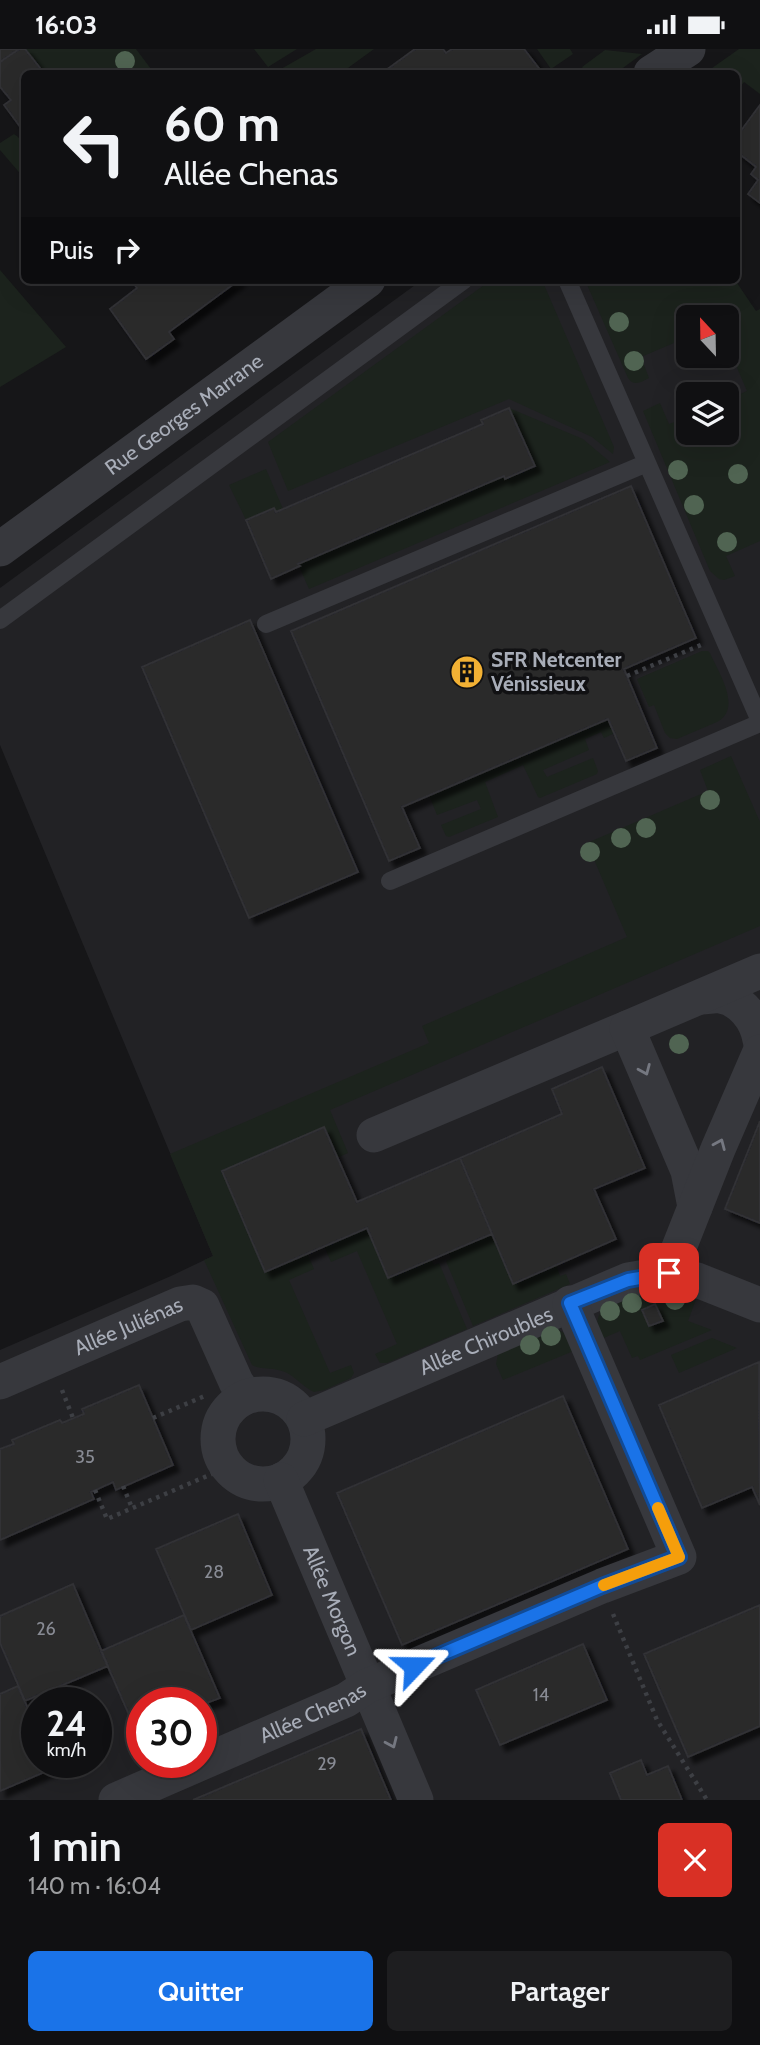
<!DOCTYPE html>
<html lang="fr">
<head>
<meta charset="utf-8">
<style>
  :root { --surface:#101012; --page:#1e1e20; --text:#f1f3f6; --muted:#9c9d9f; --line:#303032; --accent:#1a73e8 }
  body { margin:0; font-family:Cabin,sans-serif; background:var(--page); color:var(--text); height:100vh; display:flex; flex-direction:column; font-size:26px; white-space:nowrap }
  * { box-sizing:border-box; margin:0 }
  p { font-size:23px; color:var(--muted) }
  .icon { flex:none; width:38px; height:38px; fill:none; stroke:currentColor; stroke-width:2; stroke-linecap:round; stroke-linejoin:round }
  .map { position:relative; height:1751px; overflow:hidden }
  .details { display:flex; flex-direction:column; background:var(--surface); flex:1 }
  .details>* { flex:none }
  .top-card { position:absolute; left:21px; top:21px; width:719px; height:214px; border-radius:10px; box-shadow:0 7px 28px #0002,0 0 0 2px var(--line); background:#101012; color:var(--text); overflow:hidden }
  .needle { width:46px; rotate:338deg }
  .fabs { position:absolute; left:676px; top:256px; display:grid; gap:14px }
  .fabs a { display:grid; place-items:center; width:63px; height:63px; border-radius:10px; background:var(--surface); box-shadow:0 7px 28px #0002,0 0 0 2px var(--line); font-size:35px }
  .speed { position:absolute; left:21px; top:1638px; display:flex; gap:14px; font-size:35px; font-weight:700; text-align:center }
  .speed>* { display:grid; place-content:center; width:91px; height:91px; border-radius:50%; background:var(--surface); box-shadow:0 7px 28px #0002,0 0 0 2px var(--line); line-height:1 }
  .speed small { font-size:18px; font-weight:400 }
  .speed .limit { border:10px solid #d22; background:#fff; color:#111 }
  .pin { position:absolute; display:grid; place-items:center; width:60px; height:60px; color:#fff; margin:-30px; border-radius:14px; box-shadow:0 4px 10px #0006 }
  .me { position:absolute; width:77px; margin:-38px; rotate:67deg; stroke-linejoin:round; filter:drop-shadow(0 0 5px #0008) }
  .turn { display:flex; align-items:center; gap:24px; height:147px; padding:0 28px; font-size:32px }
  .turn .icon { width:91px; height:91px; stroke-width:2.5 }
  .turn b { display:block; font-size:49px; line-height:60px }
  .then { display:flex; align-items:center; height:66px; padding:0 28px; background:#0003; gap:14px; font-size:26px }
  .round { display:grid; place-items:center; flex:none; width:74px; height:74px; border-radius:10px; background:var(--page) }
  .summary { display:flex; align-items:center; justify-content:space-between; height:119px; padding:0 28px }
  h1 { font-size:42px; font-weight:600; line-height:52px }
  .action { display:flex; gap:14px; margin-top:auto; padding:14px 28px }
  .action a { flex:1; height:80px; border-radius:10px; background:var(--accent); color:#fff; font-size:28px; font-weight:600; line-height:80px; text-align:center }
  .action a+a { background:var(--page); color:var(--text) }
  .status { display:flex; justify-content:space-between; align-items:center; height:49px; padding:0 35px; background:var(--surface); direction:ltr }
  .status svg { height:19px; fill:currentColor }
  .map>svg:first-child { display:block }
  .built { fill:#222225; fill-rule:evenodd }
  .green { fill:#1c231d }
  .building { fill:#29292c; stroke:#303034; stroke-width:2; filter:url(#shadow) }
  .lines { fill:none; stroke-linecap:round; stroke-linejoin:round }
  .path { stroke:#3d3f44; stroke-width:4.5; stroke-dasharray:3.5 5; stroke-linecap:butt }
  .lane { stroke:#37383d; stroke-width:18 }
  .street { stroke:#37383d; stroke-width:35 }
  .tree { fill:#506452 }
  .oneway { stroke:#757881 }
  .route-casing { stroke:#114b97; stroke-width:18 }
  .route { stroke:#1a73e8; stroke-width:12 }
  .slow { stroke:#f59e0b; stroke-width:12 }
  .labels { text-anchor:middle; stroke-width:7; stroke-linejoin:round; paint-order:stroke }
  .number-label { font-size:18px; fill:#888b94 }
  .street-label { font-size:21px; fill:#a8adb8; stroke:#111113 }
  .poi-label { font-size:21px; font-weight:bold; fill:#a8adb8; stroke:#111113; text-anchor:start }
</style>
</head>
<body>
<div class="status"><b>16:03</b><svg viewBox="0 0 49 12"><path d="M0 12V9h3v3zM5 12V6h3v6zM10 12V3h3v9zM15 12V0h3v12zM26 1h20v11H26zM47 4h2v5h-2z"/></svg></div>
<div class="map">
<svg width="760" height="1751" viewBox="0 0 760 1751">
  <defs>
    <filter id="shadow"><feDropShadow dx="6" dy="6" stdDeviation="2" flood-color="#0009"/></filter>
  </defs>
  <rect width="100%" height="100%" fill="#161618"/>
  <!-- built -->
  <path class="built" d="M422,231H725L760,284V1751H0V1301L171,1227L213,1207L0,696V539ZM688,268H726V306H688ZM688,345H726V383H688ZM37,1654H96V1713H37ZM142,1654H201V1713H142Z"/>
  <!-- green -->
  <path class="green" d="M25,0H136L154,24H44Z
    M254,0H297L268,18Z
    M316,0H374L341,24H274Z
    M537,0H570L573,5L551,20Z
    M739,0H760V45L744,33L737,42V24H705Z
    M605,1L642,5L616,24H587L582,18Z
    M14,85C29,94 25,113 24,129L0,101V94Z
    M0,221L66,298L0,338Z
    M491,231H542L614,398L613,405L592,388L509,350L288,442L268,393Z
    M585,231H735L756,262L760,260V492L726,507L735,527L724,531L719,530L710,522L643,362L660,354L669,375L688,368V383H726V351L747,342L726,293V268H688V288L641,308L649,329C641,333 634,338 628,329Z
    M509,359L583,390L610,413L309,540L298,515L504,427L505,430L534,418Z
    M266,420L283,460L276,463L273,459L246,471L229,436Z
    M702,602H708L710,604C718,623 743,659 717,673L677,690L670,689L665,684L654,656L649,658L637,630Z
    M608,670L615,684L604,689L601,683L585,690L589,701L543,721L547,728L593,709L598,722L597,725L540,749L538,748L523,716L485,733L498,768L449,788L446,787L441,776L481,760L477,751L437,766L429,746Z
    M731,707L760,773V877L330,1061L348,1104L337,1109L324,1079L222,1122L265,1222L307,1204L314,1220L289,1231L330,1324L351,1316L354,1324L351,1329L324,1341L314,1343C303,1338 296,1328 285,1323C274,1318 262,1321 252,1316L204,1211L213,1207L170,1105L429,994L422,977L627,888L587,794L708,742L700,721Z
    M367,1179L431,1210L434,1216L439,1214L467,1280L387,1314H380L375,1305L397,1295L357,1202L331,1213L324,1197Z
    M492,1185L556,1216L560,1227L566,1225L570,1235L473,1277L446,1212L451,1209L448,1203Z
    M659,1241L671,1243L696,1250L688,1272L712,1281L640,1311L638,1307L632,1309L620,1282L599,1291C588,1248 627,1249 659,1241Z
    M555,1279L566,1285L576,1301L503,1331L496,1315L498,1305Z
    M712,1289L737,1299L679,1324L671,1306Z"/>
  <!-- building -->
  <path class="building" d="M0,0H19L0,13Z
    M19,0H25L44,24H24V83L4,56L11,51L0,38V13Z
    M415,0H443L446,4L452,0H524L541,22L537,24H382Z
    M760,56V154L748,145L758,131L751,125L756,118L737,103V87Z
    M131,231H239L169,283L174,290L146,310L110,260L137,239Z
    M509,359L535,417L505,430L504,427L298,515L300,517L271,530L246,471L274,459L276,463L483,375L481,371Z
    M631,437L696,589L624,620L657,699L626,712L608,670L402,758L420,799L389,812L291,582Z
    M250,571L358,823L249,869L142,618Z
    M602,1018L645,1119L594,1140L616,1190L513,1235L460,1109L562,1065L552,1040Z
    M760,1072V1174L725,1160Z
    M324,1078L357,1153L460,1109L492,1185L388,1229L367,1179L265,1223L222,1122Z
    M655,1255L663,1272L649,1277L642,1261Z
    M759,1313L760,1456L752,1438L702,1459L659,1356Z
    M139,1336L173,1416L116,1441L113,1433L91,1443L94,1450L0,1491V1400L14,1395L12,1391L60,1371L62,1374L84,1365L82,1360Z
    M563,1347L628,1500L402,1596L337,1444Z
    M238,1465L272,1546L191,1581L156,1500Z
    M73,1535L108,1617L25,1652L0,1594V1567Z
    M760,1556V1677L688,1708L644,1605Z
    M184,1566L220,1649L201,1656V1654H142V1682L137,1684L101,1602Z
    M583,1595L607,1651L500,1696L476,1641Z
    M18,1637L37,1680V1713H51L54,1719L0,1742V1645Z
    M361,1680L391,1751H193Z
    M641,1711L647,1726L668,1717L682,1751H621L610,1724Z"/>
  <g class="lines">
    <!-- path -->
    <path class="path" d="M627,627L701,596
      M62,1341L73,1369
      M153,1369L207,1346
      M123,1437L132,1459
      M95,1441L107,1470L228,1418
      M613,1565L657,1671L707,1751"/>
    <!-- lane -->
    <path class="lane" d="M567,231L760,672
      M0,571L464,231
      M266,575L647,414
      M390,832L760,674"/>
    <!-- street -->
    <g class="street">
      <path d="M651,24L688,0"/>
      <path id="s1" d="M0,500L368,231"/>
      <path d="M702,948C708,948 714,946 720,947C741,950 757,971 760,991"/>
      <path d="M374,1086L627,979"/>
      <path d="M695,1158L688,1122L627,979L760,922"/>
      <path d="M669,1224L718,1100L760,1003"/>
      <path id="s2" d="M0,1333L180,1255L193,1253L202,1257L236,1333L246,1348"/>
      <circle cx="263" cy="1390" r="45"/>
      <path id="s3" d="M304,1370L628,1231L669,1224L697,1231L760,1256"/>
      <path id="s4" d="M281,1431L416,1751"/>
      <path id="s5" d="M116,1751L346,1651L367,1637L602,1537L679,1508L570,1254"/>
    </g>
  </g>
  <!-- trees -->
  <g class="tree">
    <circle cx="125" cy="12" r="10"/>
    <circle cx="619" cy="273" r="10"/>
    <circle cx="634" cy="312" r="10"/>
    <circle cx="678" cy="421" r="10"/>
    <circle cx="738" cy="425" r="10"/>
    <circle cx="694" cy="456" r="10"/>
    <circle cx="727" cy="493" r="10"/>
    <circle cx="710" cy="751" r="10"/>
    <circle cx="646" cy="779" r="10"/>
    <circle cx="621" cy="789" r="10"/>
    <circle cx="590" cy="803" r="10"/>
    <circle cx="679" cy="995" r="10"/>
    <circle cx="675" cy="1251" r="10"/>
    <circle cx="632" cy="1254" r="10"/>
    <circle cx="610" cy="1262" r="10"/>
    <circle cx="551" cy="1287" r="10"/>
    <circle cx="530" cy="1296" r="10"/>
  </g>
  <!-- one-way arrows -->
  <defs><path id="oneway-chevron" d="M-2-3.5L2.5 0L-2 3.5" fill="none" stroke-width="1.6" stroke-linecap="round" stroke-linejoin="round" transform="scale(1.75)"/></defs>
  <g class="oneway">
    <use href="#oneway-chevron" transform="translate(645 1021) rotate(67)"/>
    <use href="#oneway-chevron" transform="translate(720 1095) rotate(-67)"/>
    <use href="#oneway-chevron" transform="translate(392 1694) rotate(66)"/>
  </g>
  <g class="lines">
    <defs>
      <path id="route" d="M414,1617L602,1537L679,1508L570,1254L628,1231L669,1224"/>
    </defs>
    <!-- route casing -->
    <use href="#route" class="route-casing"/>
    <!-- route -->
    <use href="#route" class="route"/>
    <!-- slow -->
    <path class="slow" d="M604,1536L679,1508L658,1459"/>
  </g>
  <!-- icons -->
  <defs>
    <symbol id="building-disc" viewBox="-11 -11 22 22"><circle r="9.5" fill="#f2b134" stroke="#111113"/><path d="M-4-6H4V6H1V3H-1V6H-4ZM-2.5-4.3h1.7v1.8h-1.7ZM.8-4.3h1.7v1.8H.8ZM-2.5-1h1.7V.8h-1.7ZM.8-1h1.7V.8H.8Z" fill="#111"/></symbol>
  </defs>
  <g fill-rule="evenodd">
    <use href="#building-disc" x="448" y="604" width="38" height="38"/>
  </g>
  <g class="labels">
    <!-- number labels -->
    <g class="number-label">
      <text x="85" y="1414">35</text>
      <text x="214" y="1529">28</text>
      <text x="46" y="1586">26</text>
      <text x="541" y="1652">14</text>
      <text x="327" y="1721">29</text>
    </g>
    <!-- street labels -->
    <g class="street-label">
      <text dy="7" stroke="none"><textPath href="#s1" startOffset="228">Rue Georges Marrane</textPath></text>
      <text dy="7" stroke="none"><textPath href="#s2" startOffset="140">Allée Juliénas</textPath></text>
      <text dy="7" stroke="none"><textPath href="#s3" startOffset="198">Allée Chiroubles</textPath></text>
      <text dy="7" stroke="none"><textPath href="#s4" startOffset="131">Allée Morgon</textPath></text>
      <text dy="7" stroke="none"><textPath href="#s5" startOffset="215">Allée Chenas</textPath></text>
    </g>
    <!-- poi labels -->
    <g class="poi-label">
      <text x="491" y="618">SFR Netcenter<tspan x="491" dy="24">Vénissieux</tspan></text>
    </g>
  </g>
</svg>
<div class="fabs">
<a><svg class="needle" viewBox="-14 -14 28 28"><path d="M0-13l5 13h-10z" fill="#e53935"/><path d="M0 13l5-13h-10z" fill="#9c9d9f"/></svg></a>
<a><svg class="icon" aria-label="layers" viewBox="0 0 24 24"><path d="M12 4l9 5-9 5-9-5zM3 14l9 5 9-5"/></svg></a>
</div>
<div class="speed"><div>24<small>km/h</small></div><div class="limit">30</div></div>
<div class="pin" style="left:669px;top:1224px;background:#d93025"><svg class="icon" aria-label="arrive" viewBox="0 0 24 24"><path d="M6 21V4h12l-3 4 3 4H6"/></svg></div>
<svg class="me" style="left:414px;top:1617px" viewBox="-20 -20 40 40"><path d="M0-17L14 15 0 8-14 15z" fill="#1a73e8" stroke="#fff" stroke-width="4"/></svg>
<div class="top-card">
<div class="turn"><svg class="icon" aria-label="left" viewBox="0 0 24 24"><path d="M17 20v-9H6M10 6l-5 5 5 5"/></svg><div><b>60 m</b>Allée Chenas</div></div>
<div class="then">Puis<svg class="icon" aria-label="right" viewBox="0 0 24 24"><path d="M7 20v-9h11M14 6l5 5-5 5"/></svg></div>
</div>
</div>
<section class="details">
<div class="summary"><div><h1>1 min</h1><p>140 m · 16:04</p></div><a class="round" style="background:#d93025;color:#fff"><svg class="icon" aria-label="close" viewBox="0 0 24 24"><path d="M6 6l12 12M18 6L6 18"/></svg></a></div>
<div class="action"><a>Quitter</a><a>Partager</a></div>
</section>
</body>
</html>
